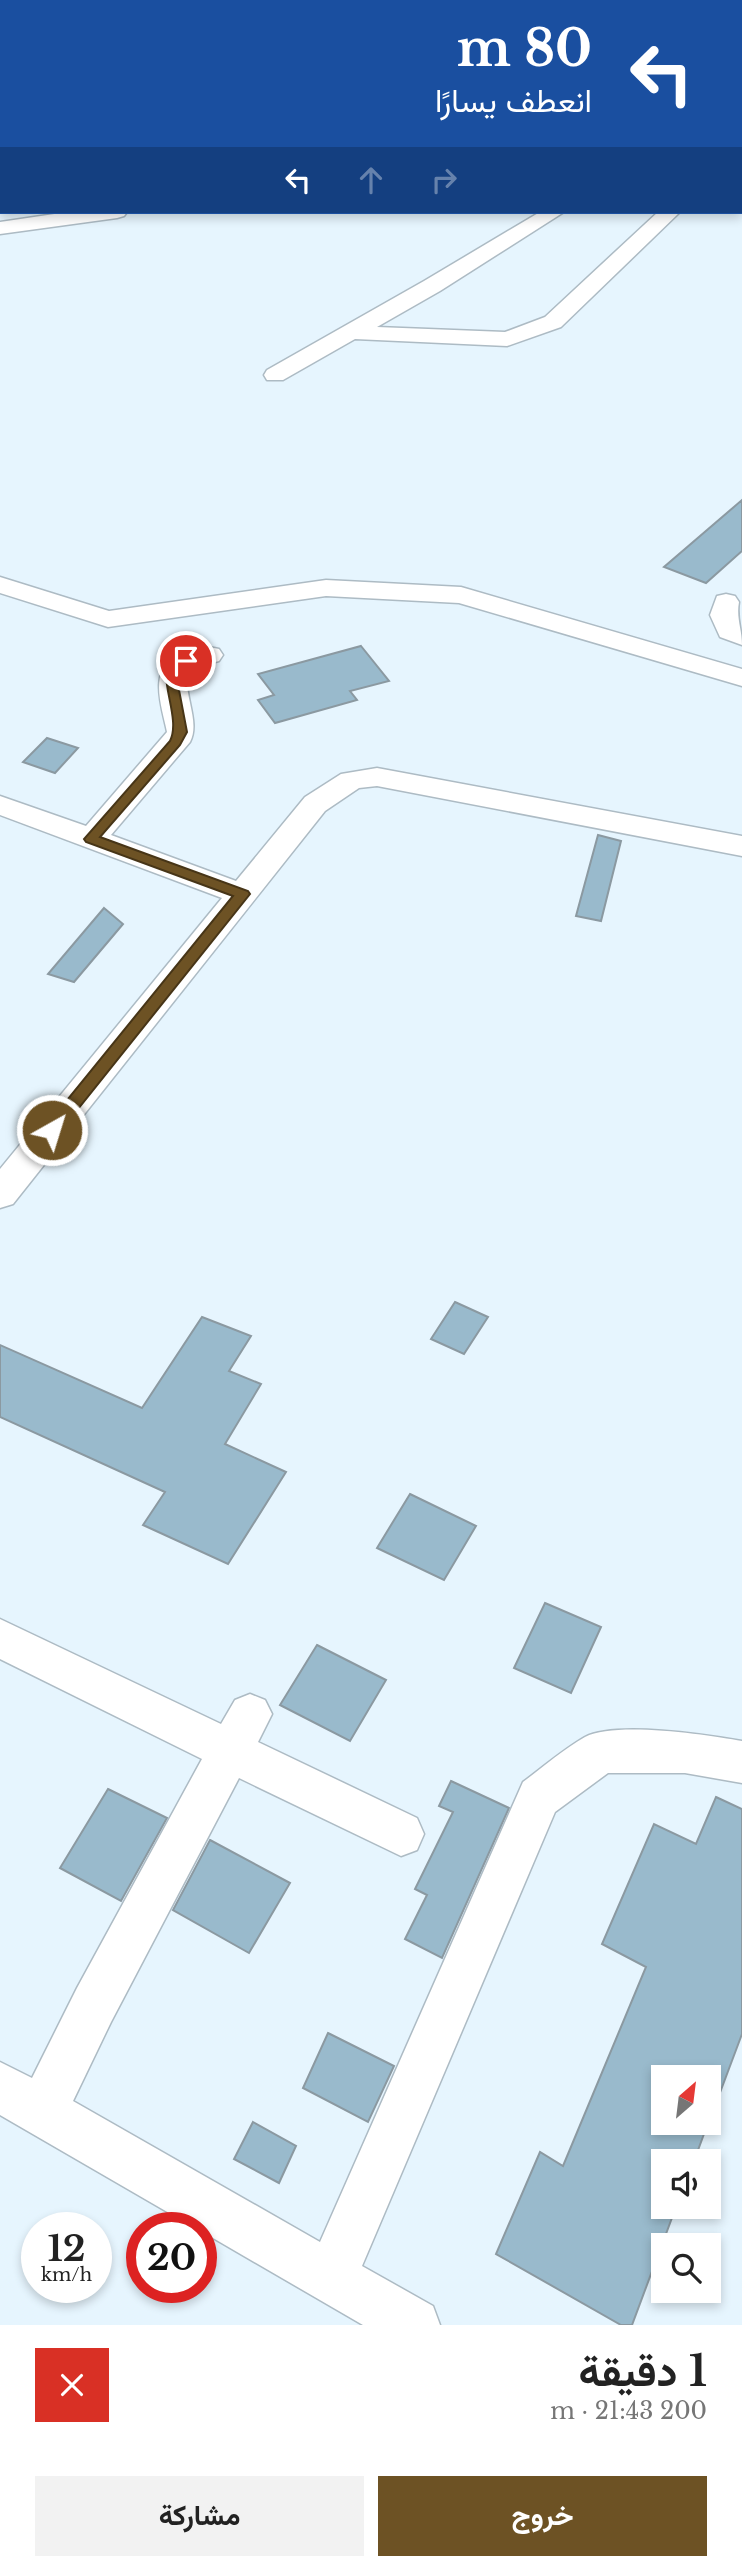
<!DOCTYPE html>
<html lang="ar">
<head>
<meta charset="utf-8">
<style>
  :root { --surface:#fff; --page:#f2f2f2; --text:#222; --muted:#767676; --accent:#6d5224 }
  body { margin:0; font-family:"Libre Baskerville",Vazirmatn,serif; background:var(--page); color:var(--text); direction:rtl; height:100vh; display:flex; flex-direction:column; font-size:26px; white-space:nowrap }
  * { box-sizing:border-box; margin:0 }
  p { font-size:23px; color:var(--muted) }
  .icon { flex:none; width:38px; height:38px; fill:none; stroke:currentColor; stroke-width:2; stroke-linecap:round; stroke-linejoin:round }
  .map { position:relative; height:2325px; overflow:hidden; direction:ltr }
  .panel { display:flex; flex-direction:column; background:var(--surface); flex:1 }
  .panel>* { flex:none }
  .guide { position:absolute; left:0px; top:0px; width:742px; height:214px; box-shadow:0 4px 10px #0003; direction:rtl; background:#1a4fa0; color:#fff; overflow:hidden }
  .needle { width:46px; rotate:28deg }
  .tools { position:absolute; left:651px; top:2065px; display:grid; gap:14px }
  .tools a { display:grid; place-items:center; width:70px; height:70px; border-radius:0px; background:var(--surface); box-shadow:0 4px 10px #0003; font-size:35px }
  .speed { position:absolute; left:21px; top:2212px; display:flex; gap:14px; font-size:35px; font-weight:700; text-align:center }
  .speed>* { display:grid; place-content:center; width:91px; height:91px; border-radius:50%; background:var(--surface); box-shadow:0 4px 10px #0003; line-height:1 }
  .speed small { font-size:18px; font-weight:400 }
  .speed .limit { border:10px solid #d22; background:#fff; color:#111 }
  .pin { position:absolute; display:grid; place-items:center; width:60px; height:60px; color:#fff; margin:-30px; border:4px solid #fff; border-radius:50%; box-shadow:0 2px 7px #0007 }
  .me { position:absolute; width:77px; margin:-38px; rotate:39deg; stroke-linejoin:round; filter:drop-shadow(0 0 5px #0008) }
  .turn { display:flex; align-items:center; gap:24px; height:147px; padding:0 35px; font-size:32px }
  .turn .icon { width:91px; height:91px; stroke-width:2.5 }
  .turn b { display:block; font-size:49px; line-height:60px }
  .lanes { display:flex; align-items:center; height:66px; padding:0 35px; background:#0003; justify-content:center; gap:35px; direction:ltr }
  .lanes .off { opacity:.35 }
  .round { display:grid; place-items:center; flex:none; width:74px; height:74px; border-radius:0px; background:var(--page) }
  .headline { display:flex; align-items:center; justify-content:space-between; height:119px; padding:0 35px }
  h1 { font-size:42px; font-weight:700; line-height:52px }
  .button { display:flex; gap:14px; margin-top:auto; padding:14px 35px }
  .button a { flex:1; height:80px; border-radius:0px; background:var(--accent); color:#fff; font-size:28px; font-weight:700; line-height:80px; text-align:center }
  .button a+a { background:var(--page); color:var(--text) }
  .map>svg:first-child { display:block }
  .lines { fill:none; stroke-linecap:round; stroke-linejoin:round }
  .stream { stroke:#b7a589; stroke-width:5 }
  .building { fill:#99bacc; stroke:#8b99a1; stroke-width:2 }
  .minor-casing { stroke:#adbbc4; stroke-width:3 }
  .minor { fill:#fff; fill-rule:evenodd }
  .route { fill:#6d5224; stroke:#473517; stroke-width:2 }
</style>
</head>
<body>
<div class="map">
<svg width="742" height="2325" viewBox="0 0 742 2325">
  <rect width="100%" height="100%" fill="#e6f5fe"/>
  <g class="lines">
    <!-- stream -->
    <path class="stream" d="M97,2L100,0
      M0,85L2,82
      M0,117L2,121"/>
  </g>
  <!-- building -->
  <path class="building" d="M742,500V551L706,583L664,567Z
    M361,646L389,681L350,691L357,700L275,723L258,700L274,695L258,674Z
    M47,738L78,748L55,773L23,762Z
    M598,835L621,841L601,921L576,916Z
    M104,908L123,924L74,982L48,974Z
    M455,1302L488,1317L464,1354L431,1339Z
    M202,1317L251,1336L229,1371L261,1384L225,1444L286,1472L228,1564L143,1525L165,1492L0,1417V1345L142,1408Z
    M410,1494L476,1526L444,1580L377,1548Z
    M545,1603L601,1627L571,1693L514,1668Z
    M317,1645L386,1680L350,1741L280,1705Z
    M451,1781L509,1808L442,1958L405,1939L427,1895L415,1889L453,1812L439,1806Z
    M108,1789L167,1818L121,1901L60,1868Z
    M716,1797L742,1809V2034L709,2122V2077H663V2123H708L694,2161H663V2207H676L632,2325H621L496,2254L540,2152L563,2166L646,1967L602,1944L654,1824L696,1844Z
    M210,1840L290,1883L249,1953L173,1910Z
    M328,2033L394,2066L368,2122L303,2088Z
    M253,2122L296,2146L279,2183L234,2159Z"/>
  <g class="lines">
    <defs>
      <path id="minor" d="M287,0H305L306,2H289Z
        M373,0H396L372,2Z
        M539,0H557L538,2Z
        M0,51H2L0,62Z
        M2,128V140L0,141V129Z
        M742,153V165L740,166V154Z
        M68,212H127L124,216L117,218L0,234V222Z
        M540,212H564L440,291L377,327L505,332L545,317L658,212H680L561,327L507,346L355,339L283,380H267L264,375L267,370L424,281Z
        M0,577L109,611L326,580L461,587L742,669V686L459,603L326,596L108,627L0,593Z
        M726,594L735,596L739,602C736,618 742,629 742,645L720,637L710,615L717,596Z
        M209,647L219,649L223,655L219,661L196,667L187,676C185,698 200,723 190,742L111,835L236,881L305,797L341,774L377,768L742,836V856L377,786L359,788L325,811L13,1204L0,1208V1169L222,898L0,815V796L86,826L167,732C162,707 148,672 176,655C185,650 199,649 209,647Z
        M0,1619L221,1724L235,1700L250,1694L265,1700L272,1714L258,1742L417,1818L424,1834L417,1850L401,1856L239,1778L111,2022L73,2101L320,2242L523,1782C543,1767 564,1749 585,1737C616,1721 707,1735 742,1741V1783L685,1773H608L555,1812L362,2266L433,2306L440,2325H363L201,2231V2228H195L0,2115V2062L32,2078L77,1988L202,1759L0,1659Z"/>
    </defs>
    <!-- minor casing -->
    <use href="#minor" class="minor-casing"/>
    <!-- minor -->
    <use href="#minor" class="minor"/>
  </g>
  <!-- route -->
  <path class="route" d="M186,657L192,661L179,675V690L187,732L180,745L100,837L248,891L250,894L58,1134H46L44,1130L46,1126L233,896L86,842L84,839L170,741C179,723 166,695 166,674Z"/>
</svg>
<div class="tools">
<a><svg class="needle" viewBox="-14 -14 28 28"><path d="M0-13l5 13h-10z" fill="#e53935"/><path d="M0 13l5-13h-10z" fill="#767676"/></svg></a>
<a><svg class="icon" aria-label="sound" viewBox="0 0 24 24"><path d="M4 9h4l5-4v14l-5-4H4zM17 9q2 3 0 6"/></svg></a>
<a><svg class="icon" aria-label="search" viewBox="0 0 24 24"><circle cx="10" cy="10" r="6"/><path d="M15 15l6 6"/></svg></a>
</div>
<div class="speed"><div>12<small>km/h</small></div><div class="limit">20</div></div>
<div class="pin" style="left:186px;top:661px;background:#d93025"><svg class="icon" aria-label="arrive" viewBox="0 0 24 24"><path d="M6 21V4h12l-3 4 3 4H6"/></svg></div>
<svg class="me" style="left:52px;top:1130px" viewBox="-20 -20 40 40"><circle r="17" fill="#6d5224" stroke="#fff" stroke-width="3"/><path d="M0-11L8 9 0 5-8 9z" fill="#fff"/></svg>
<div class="guide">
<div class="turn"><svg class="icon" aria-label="left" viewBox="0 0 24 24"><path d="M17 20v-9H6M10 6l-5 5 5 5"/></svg><div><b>80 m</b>انعطف يسارًا</div></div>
<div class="lanes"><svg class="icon" aria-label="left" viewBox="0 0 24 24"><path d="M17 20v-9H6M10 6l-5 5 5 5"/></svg><svg class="icon off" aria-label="ahead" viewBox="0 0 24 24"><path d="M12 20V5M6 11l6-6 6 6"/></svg><svg class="icon off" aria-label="right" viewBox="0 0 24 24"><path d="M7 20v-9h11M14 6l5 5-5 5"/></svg></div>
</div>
</div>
<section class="panel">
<div class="headline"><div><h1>1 دقيقة</h1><p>200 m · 21:43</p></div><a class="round" style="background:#d93025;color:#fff"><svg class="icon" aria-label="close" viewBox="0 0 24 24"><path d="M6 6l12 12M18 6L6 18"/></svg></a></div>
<div class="button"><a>خروج</a><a>مشاركة</a></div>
</section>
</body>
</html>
